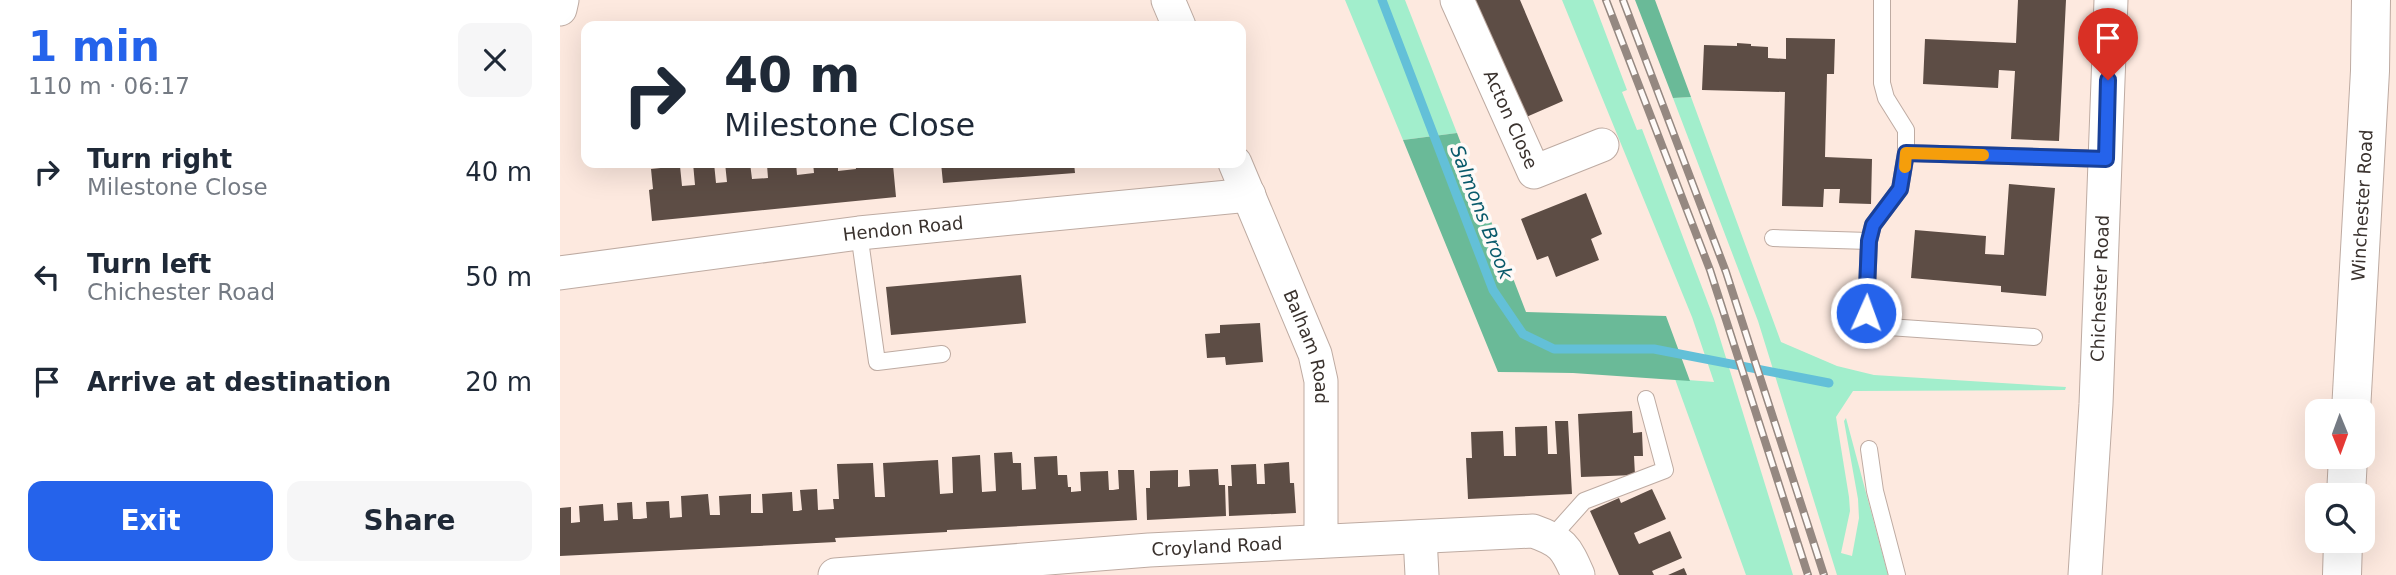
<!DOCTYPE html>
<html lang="en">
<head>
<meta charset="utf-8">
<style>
  :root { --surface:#fff; --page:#f6f6f7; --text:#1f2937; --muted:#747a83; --accent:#2563eb }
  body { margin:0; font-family:"DejaVu Sans",sans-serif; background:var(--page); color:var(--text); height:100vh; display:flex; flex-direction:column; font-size:26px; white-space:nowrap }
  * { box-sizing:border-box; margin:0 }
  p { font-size:23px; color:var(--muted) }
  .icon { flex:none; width:38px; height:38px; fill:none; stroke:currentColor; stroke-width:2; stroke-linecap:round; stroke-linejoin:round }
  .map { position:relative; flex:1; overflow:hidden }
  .details { display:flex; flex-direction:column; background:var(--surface); width:560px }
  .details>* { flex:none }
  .guide { position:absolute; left:21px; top:21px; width:665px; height:147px; border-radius:14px; box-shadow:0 7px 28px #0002; background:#fff; color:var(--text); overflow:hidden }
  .needle { width:46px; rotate:179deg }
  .fabs { position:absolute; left:1745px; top:399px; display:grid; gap:14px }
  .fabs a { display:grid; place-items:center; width:70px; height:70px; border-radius:14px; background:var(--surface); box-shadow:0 7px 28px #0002; font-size:35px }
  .pin { position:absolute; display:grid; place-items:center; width:60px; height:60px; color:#fff; margin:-72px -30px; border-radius:50% 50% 50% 0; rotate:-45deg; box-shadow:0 0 7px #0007 }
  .pin .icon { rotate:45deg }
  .me { position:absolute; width:77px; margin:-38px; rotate:2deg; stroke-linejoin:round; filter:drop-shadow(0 0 5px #0008) }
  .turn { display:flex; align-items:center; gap:24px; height:147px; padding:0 28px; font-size:32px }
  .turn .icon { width:91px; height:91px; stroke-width:2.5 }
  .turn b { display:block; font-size:49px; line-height:60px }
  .round { display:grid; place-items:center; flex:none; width:74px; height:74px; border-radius:14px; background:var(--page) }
  .headline { display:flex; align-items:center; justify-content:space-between; height:119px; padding:0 28px }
  h1 { font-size:42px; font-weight:700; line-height:52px; color:var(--accent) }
  .action { display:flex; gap:14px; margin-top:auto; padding:14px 28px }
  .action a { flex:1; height:80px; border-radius:14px; background:var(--accent); color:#fff; font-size:28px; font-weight:700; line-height:80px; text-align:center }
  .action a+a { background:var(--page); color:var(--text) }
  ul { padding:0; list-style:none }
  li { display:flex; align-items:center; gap:21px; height:105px; padding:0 28px }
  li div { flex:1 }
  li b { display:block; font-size:26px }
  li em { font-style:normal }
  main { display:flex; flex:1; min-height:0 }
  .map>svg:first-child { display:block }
  .green { fill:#a2eecc }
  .forest { fill:#6aba98 }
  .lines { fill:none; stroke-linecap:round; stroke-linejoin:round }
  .stream { stroke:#63c0d8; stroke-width:9 }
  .building { fill:#5d4d45 }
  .lane-casing { stroke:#beaba2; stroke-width:18 }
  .street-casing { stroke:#beaba2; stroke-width:35 }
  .secondary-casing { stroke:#beaba2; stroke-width:40 }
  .lane { stroke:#fff; stroke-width:16 }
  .street { stroke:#fff; stroke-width:33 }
  .secondary { stroke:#fff; stroke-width:38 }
  .rail-casing { stroke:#958881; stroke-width:8 }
  .rail { stroke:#fefaf8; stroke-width:5; stroke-dasharray:16; stroke-linecap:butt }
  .route-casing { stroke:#184099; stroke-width:18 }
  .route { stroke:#2563eb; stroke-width:12 }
  .slow { stroke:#f59e0b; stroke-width:12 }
  .labels { text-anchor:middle; stroke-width:7; stroke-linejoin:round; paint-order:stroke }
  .street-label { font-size:18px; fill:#3a322e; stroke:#fefaf8 }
  .water-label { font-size:19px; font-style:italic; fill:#095a6b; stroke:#fefaf8 }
</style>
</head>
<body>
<main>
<section class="details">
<div class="headline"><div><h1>1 min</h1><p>110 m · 06:17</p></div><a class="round"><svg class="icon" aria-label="close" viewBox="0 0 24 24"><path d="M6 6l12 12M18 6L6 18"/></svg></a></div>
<ul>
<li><svg class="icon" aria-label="right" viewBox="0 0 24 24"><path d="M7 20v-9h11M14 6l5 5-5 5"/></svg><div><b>Turn right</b><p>Milestone Close</p></div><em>40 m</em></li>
<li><svg class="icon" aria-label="left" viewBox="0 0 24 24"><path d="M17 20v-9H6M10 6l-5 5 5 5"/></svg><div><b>Turn left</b><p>Chichester Road</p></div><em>50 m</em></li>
<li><svg class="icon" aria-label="arrive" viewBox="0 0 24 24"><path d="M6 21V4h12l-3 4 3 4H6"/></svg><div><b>Arrive at destination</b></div><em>20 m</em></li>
</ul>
<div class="action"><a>Exit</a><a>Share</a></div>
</section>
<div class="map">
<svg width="1836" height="575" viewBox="0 0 1836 575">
  <rect width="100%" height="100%" fill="#fde9df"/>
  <!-- green -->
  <path class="green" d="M785,0H845L897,133L843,140Z
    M1002,0H1033L1067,90L1062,92L1077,130L1082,129L1154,319L1233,575H1186L1115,379L1154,382L1132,317Z
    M1131,97L1221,342L1277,366L1314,375L1506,387L1505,390L1293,391L1276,417L1289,497L1290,511L1281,553L1292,556L1299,518L1298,499L1284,421L1286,418L1328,575H1277L1198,321L1113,98Z"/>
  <!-- forest -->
  <path class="forest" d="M1075,0H1095L1131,97L1113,98Z
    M897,133L966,312L1106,316L1130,381L1013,373L938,372L843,140Z"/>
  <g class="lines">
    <!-- stream -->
    <path class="stream" d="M822,0L933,290L963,334L994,349H1094L1269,383"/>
  </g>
  <!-- building -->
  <path class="building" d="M906,0H960L1003,101L957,121Z
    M1458,0H1506L1499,141L1451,139L1455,71L1439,70L1438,88L1363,84L1365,39L1456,43Z
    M1226,38L1275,39L1274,74H1267L1265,157L1312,159L1311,204L1279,203L1280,189H1264L1263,207L1222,206L1225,92L1142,90L1144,45L1177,46V43L1191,44V46L1208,47V58L1226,59Z
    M133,163H154L156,183L167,182L165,163H190L192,179L208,178L207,165L236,163L237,175L254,173L253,163H278V171L296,169L295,163H321L322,166L333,165L336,197L92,221L89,190L93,189L91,169L120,166L122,186L135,185Z
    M381,163H514L515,173L383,183Z
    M1449,184L1495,188L1486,296L1441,292V286L1351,278L1355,230L1426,236L1425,254L1444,255Z
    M1026,193L1042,234L1031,239L1039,260L996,277L988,256L977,260L961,219Z
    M461,275L466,323L331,335L326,287Z
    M700,323L703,362L666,365L665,357L647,358L645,334L660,333V325Z
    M1072,411L1073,433L1082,432L1083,456H1074L1075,475L1021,477L1018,414Z
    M995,421H1008L1012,494L908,499L906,458H912L911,432L943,431L944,456H956L955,427L987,426L988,454H997Z
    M452,452L453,463H461L462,490L476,489L474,457L497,456L498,475H507L508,487H511V492L521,491L520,472L548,471L549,490H553L559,489L558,470H574L577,520L387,530V532L275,538L276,542L0,556V508L11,507V523L20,522L19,506L43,504L44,521L58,520L57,503L72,502L73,519H80L87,518L86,502L109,501L110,518L122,517L121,496L148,494L150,515H160L159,496L191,494V513H203L202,494L232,492L233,511H238L242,510L240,490L257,489L258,510L274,509L273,499H279L277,464L313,463L315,497H325L323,463L378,460L380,494L393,493L392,457L420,455L422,492L436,491L434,453Z
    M729,462L730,483H734L736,513L669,516L668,486H672L671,465L696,464L697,484H705L704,464Z
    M658,469L659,485H665L666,516L587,520L586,488H590V471L618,470V487L630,486L629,470Z
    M1092,489L1106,519L1074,533L1076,538L1079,544L1110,531L1122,558L1092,571L1094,575H1059L1030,511L1059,498L1061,503Z
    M1124,568L1127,575H1108Z"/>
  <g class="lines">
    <defs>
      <path id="lane" d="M1322,0V83L1326,98L1346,130V153L1546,159
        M1346,153L1340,189L1313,225L1309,241L1306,314L1314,326L1474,337
        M299,233L317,362L382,354
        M1213,238L1309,241
        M1309,449L1315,491L1337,575
        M991,538L1024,501L1105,470L1086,399"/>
      <g id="street">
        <path d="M608,0L619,26"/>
        <path id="s1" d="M897,0L974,172L1042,145"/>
        <path d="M0,9L2,0"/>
        <path id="s2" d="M675,163L755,354L761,381V541"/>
        <path id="s3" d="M0,273L299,233L689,195"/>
        <path d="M860,537L862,575"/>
        <path id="s4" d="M275,575L589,550L973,531C1002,541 1006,547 1018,575"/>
        <path id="s5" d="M1525,575L1536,404L1551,0"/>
      </g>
      <g id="secondary">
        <path id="s6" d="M1791,411L1810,71L1811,0"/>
        <path d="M1786,495L1788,457"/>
        <path d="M1782,575L1783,541"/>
      </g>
    </defs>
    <!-- lane casing -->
    <use href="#lane" class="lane-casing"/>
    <!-- street casing -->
    <use href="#street" class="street-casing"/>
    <!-- secondary casing -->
    <use href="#secondary" class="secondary-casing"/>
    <!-- lane -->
    <use href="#lane" class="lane"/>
    <!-- street -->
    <use href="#street" class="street"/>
    <!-- secondary -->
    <use href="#secondary" class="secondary"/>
    <defs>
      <path id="rail" d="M1046,0L1150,270L1248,575
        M1063,0L1166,272L1264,575"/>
    </defs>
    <!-- rail casing -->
    <use href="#rail" class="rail-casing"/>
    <!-- rail -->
    <use href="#rail" class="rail"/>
  </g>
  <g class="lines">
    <defs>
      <path id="route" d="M1306,313L1309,241L1313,225L1340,189L1346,153L1546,159L1548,80"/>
    </defs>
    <!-- route casing -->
    <use href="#route" class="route-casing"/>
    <!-- route -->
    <use href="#route" class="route"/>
    <!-- slow -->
    <path class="slow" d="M1345,167L1346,153L1423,155"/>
  </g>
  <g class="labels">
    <!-- street labels -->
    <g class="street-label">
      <text dy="6" stroke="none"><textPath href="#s1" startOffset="131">Acton Close</textPath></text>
      <text dy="6" stroke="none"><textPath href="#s6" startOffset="206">Winchester Road</textPath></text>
      <text dy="6" stroke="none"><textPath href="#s3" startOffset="346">Hendon Road</textPath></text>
      <text dy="6" stroke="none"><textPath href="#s5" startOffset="287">Chichester Road</textPath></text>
      <text dy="6" stroke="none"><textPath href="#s2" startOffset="198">Balham Road</textPath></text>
      <text dy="6" stroke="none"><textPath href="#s4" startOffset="383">Croyland Road</textPath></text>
    </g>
    <!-- water labels -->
    <g class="water-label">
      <text transform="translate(922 212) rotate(69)" y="7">Salmons Brook</text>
    </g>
  </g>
</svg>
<div class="fabs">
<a><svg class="needle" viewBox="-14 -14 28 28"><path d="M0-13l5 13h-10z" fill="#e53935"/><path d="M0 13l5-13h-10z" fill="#747a83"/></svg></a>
<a><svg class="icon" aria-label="search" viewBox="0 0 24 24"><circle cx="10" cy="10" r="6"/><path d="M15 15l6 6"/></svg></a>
</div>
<div class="pin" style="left:1548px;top:80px;background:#d93025"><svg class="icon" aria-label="arrive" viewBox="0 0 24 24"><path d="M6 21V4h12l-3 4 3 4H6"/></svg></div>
<svg class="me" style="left:1306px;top:313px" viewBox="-20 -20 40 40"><circle r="17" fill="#2563eb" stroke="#fff" stroke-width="3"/><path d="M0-11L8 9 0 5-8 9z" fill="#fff"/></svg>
<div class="guide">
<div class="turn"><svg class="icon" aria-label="right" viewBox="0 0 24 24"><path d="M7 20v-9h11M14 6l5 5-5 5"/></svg><div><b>40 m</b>Milestone Close</div></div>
</div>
</div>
</main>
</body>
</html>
